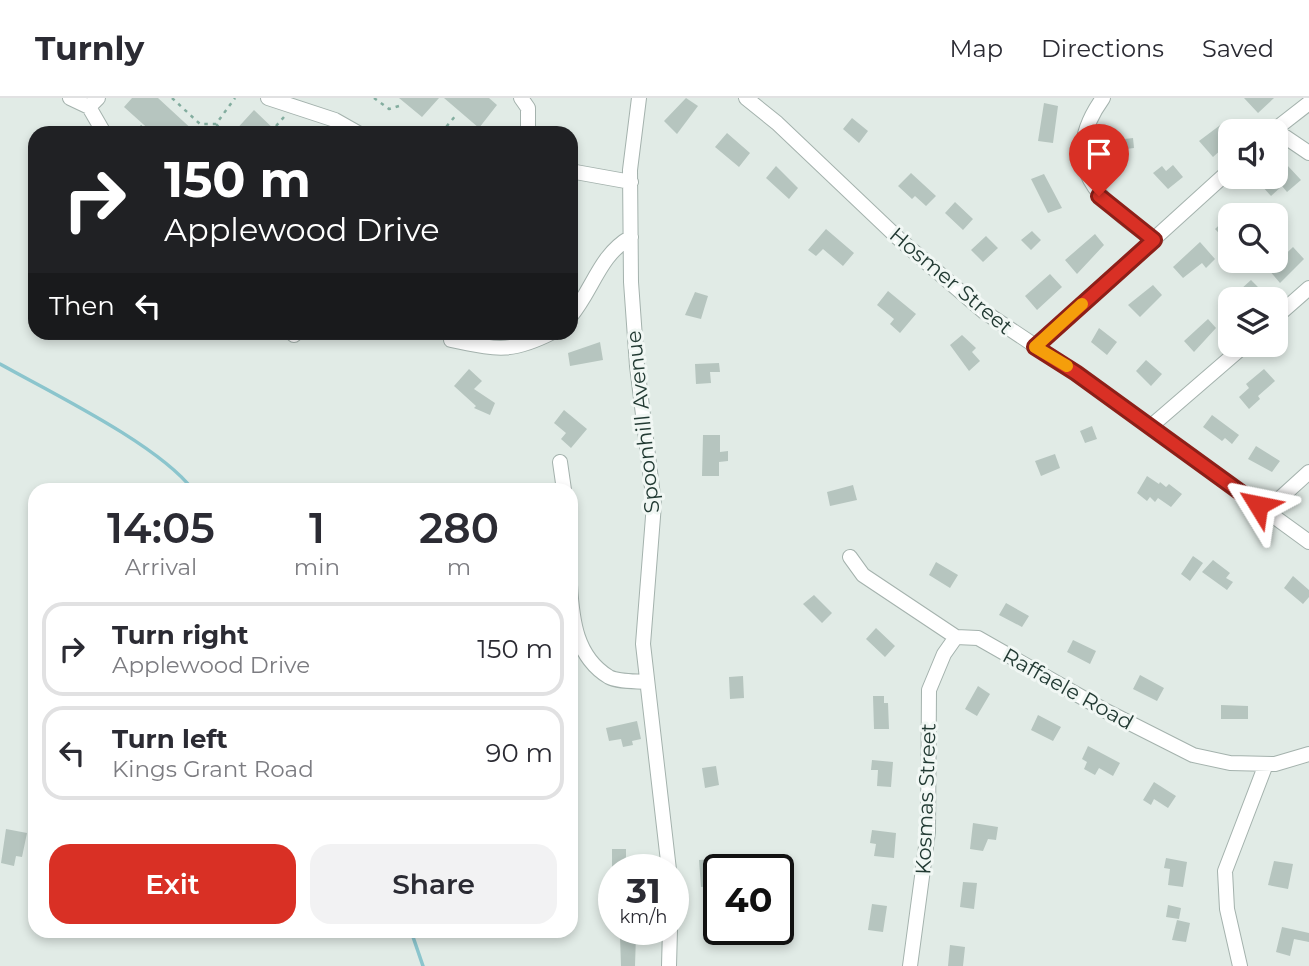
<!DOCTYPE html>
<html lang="en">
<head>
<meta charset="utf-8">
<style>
  :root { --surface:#fff; --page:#f2f2f3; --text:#2b2b33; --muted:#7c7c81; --line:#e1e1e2; --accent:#d93025 }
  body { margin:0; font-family:Montserrat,sans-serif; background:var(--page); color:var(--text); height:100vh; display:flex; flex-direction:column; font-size:26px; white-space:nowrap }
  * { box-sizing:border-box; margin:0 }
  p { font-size:23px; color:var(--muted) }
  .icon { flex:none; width:38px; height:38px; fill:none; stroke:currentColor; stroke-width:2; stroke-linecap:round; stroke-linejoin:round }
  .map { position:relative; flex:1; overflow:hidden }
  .side { position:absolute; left:28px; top:385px; width:550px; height:455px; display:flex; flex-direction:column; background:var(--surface); border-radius:21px; box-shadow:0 4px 10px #0003 }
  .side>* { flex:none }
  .hud { position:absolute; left:28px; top:28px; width:550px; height:214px; border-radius:21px; box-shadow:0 4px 10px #0003; background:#202124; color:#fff; overflow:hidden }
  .buttons { position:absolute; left:1218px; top:21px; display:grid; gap:14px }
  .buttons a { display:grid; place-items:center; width:70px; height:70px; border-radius:14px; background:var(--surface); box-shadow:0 4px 10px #0003; font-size:35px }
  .speed { position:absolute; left:598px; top:756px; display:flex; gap:14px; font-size:35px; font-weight:700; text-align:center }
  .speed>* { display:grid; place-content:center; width:91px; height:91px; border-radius:50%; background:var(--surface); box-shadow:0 4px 10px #0003; line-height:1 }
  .speed small { font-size:18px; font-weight:400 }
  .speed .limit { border:4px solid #111; border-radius:10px; background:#fff; color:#111 }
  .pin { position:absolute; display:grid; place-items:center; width:60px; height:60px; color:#fff; margin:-72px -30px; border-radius:50% 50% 50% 0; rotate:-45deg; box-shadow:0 0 7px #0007 }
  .pin .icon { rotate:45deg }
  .me { position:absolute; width:77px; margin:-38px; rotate:305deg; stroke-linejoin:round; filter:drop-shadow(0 0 5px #0008) }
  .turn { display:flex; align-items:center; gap:24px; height:147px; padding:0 21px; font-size:32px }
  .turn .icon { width:91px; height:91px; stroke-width:2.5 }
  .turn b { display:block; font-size:49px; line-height:60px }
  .then { display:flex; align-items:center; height:66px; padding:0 21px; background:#0003; gap:14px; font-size:26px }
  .eta { display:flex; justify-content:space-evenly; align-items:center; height:119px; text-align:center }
  .eta b { font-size:42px; font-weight:600; line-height:49px }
  .button { display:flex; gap:14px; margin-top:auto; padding:14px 21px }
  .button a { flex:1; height:80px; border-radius:21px; background:var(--accent); color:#fff; font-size:28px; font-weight:600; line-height:80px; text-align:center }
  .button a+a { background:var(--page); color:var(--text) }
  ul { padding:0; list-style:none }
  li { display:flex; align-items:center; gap:21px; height:94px; margin:0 14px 10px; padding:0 7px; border:4px solid var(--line); border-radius:21px }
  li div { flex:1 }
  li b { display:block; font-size:26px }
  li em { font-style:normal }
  header { display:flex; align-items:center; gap:42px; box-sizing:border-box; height:98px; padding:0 35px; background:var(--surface); border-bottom:2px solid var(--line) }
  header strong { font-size:33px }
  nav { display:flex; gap:38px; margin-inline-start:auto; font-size:24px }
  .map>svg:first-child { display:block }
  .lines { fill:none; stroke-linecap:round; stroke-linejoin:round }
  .stream { stroke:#8bc5cd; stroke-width:3.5 }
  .building { fill:#b6c5bf }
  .minor-casing { stroke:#a4b2ad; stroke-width:16 }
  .path { stroke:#83ad9f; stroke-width:2.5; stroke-dasharray:3.5 5; stroke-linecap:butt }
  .minor { stroke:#fff; stroke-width:14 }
  .route-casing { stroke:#8d1f18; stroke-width:18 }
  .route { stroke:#d93025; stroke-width:12 }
  .slow { stroke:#f59e0b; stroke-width:12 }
  .labels { text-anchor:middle; stroke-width:6; stroke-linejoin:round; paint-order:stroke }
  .street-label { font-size:21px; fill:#223a33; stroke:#f1f7f4 }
</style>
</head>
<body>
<header>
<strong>Turnly</strong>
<nav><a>Map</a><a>Directions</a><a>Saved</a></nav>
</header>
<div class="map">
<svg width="1309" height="868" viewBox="0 0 1309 868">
  <rect width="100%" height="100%" fill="#e1ebe6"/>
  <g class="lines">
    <!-- stream -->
    <path class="stream" d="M0,266C52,295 159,347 193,392
      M411,833L423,868"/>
  </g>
  <!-- building -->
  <path class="building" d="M132,0H158L196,35H153L124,9Z
    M399,0H439L422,19Z
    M444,0H489L497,7L479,30Z
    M686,0L698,8L677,36L664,23Z
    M1244,0H1274L1258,15Z
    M1044,5L1058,8L1053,45L1038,43Z
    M254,12L278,35H233Z
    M852,20L868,33L859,45L843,31Z
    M1223,25L1230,36L1219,46L1223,50L1213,59L1199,43Z
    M727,35L750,55L739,69L715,49Z
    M1133,40L1134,50L1126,51L1127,66L1112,67L1110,48L1117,47L1116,42Z
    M1173,67L1183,79L1168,91L1153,75L1162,68L1166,73Z
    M1287,67L1301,82L1287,94L1282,88L1271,98L1261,87L1270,79H1276V74Z
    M776,68L798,90L789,101L766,80Z
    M911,75L936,98L926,108L915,98L912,101L898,88Z
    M1044,76L1062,110L1048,115L1031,81Z
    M955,104L973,121L963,132L945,115Z
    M1230,117V147L1215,131Z
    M826,131L854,155L843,168L823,151L816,158L808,152Z
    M1032,133L1041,142L1031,152L1021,142Z
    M1095,136L1104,147L1077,176L1065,162Z
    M986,138L998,150L983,164L971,152Z
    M1200,144L1215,161L1206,170L1202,165L1183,180L1173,169Z
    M1293,149L1304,161L1280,185L1269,172Z
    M1050,176L1062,189L1037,212L1025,198Z
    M1251,182L1261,192L1251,201H1230Z
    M1153,187L1162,197L1140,219L1128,207Z
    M888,193L916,216L900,235L890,226L894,221L877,207Z
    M695,194L708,198L701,221L685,217Z
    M1208,221L1216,230L1194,254L1184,243Z
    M1099,230L1117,244L1107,257L1091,244Z
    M962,237L976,250L972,254L980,263L969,273L950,247Z
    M600,244L603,262L570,268L568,255Z
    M1146,262L1162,276L1151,288L1136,273Z
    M719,265L720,274H710L711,285L696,286L695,266Z
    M469,271L482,283L474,291L495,305L490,317L474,310L476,308L454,288Z
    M1264,271L1275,283L1258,298L1260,301L1249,311L1239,299L1249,290L1246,286Z
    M564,312L587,331L571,350L561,341L566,335L554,325Z
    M1212,317L1239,337L1232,346L1225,340L1222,343L1203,329Z
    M1092,328L1097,341L1085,345L1080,333Z
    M703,337H720V354L728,353V363L719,364V378H702Z
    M1256,348L1280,363L1272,374L1248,361Z
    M1055,356L1060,370L1041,378L1035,363Z
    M1147,378L1159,386L1160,384L1166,389L1169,386L1182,396L1171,409L1158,400L1155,404L1150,399L1147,403L1137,395Z
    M853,387L857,402L830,408L827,394Z
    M1193,458L1203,465L1190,483L1181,476Z
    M1213,462L1230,475L1226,480L1233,484L1227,492L1202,474Z
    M936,464L958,477L950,490L929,477Z
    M1293,478L1309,492V499L1303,506L1284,490Z
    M814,497L832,515L822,525L803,506Z
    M1006,505L1029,518L1022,529L999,517Z
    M876,530L895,548L885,559L866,541Z
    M1073,542L1096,553L1090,566L1067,554Z
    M1140,577L1164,590L1157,603L1133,591Z
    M743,578L744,600L730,601L729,579Z
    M978,588L990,596L977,618L965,611Z
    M873,598H884V605H888L889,631H874Z
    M1221,607L1248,608V621H1221Z
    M1038,617L1061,629L1053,643L1031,632Z
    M637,623L641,641L632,643L633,647L623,649L621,641L609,643L606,630Z
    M1088,648L1120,665L1113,678L1099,670L1095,677L1084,671L1087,664L1082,661Z
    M872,662L893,664L891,689L877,688L878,672H871Z
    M716,668L719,687L705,690L702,670Z
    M1154,684L1176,698L1168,710L1154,701L1151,707L1143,702Z
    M973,725L998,729L996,742L988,741L983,753L970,751Z
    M6,731L27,735L22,759L16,758L14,768L1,765Z
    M872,732L896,735L894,760L874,758L876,746L870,745Z
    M612,751H626V772H612Z
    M1166,760L1187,764L1183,789L1168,787L1170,771L1164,770Z
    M715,761L717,788L701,789L699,762Z
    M1274,763L1293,766L1288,791L1268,787Z
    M963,784L977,785L974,811L960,809Z
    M872,806L887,808L883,834L868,832Z
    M1168,807L1181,810L1179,821L1166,819Z
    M1177,822L1190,825L1186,844L1172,842Z
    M1282,829L1309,835V844L1294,841L1290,858L1276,854Z
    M636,837L635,868H621L620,838Z
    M950,847L965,849L963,868H948Z"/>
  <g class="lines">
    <defs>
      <path id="minor" d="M70,0L89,9L98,0
        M268,0L335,22L358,35
        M521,0L528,10V35
        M639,0L630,72L631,184L637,268L654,406L643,546L669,772
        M746,0L777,25L898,140L983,213L1076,275L1309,444
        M1103,0C1055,67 1100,104 1154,142
        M89,9L104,35
        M1275,32L1309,55
        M1273,33L1309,5
        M570,73L631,84
        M570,219C593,192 599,157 631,139
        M1276,219L1309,190
        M291,234L294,237L296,234
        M451,242C496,251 510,256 553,234
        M1035,249L1230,72
        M1150,329L1245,247
        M560,364L564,392
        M1266,413L1309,374
        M850,459L863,477L956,539L978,540L1106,613L1193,657L1230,665L1275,666L1309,656
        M570,487C572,522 576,559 609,579C618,584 636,583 647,584
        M669,868L670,831
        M910,868L928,734L929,592L944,556L956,539
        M1240,868L1227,811L1225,773L1266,666"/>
    </defs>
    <!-- minor casing -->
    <use href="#minor" class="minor-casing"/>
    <!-- path -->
    <path class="path" d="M172,0L200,26H216L235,0
      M374,0L389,11L399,8
      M216,26L224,35
      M276,28L284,19
      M135,35L142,28
      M441,35L457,16"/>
    <!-- minor -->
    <use href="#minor" class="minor"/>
  </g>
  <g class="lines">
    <defs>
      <path id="route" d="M1099,98L1154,142L1035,249L1076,275L1258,407"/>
    </defs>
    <!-- route casing -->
    <use href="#route" class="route-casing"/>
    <!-- route -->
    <use href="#route" class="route"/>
    <!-- slow -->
    <path class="slow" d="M1067,268L1035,249L1082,206"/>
  </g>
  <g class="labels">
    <!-- street labels -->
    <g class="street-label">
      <text transform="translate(951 183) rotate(40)" y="7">Hosmer Street</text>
      <text transform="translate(643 324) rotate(-96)" y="7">Spoonhill Avenue</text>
      <text transform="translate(1068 591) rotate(29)" y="7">Raffaele Road</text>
      <text transform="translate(926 701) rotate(-88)" y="7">Kosmas Street</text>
    </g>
  </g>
</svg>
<div class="buttons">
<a><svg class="icon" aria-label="sound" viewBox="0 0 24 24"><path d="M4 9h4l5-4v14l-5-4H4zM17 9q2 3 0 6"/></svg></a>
<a><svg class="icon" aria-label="search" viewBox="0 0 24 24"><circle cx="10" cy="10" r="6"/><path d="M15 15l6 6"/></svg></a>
<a><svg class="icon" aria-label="layers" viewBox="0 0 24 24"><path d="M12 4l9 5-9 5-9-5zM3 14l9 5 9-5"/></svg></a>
</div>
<div class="speed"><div>31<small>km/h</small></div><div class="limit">40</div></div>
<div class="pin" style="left:1099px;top:98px;background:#d93025"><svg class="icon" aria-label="arrive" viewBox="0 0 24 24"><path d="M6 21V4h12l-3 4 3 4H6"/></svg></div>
<svg class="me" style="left:1258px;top:407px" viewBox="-20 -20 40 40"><path d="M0-17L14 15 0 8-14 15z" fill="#d93025" stroke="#fff" stroke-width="4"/></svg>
<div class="hud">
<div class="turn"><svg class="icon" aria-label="right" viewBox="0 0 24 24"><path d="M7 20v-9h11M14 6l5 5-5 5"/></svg><div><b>150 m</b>Applewood Drive</div></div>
<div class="then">Then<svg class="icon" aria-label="left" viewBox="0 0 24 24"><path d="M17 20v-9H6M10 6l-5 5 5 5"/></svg></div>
</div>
<section class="side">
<div class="eta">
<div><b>14:05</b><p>Arrival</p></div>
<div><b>1</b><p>min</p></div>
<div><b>280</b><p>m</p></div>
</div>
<ul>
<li><svg class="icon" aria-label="right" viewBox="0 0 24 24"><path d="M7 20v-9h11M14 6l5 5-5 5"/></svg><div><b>Turn right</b><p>Applewood Drive</p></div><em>150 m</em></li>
<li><svg class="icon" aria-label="left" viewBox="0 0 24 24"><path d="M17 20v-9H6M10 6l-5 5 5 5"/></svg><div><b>Turn left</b><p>Kings Grant Road</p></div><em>90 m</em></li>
</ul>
<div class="button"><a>Exit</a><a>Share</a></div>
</section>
</div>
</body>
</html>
